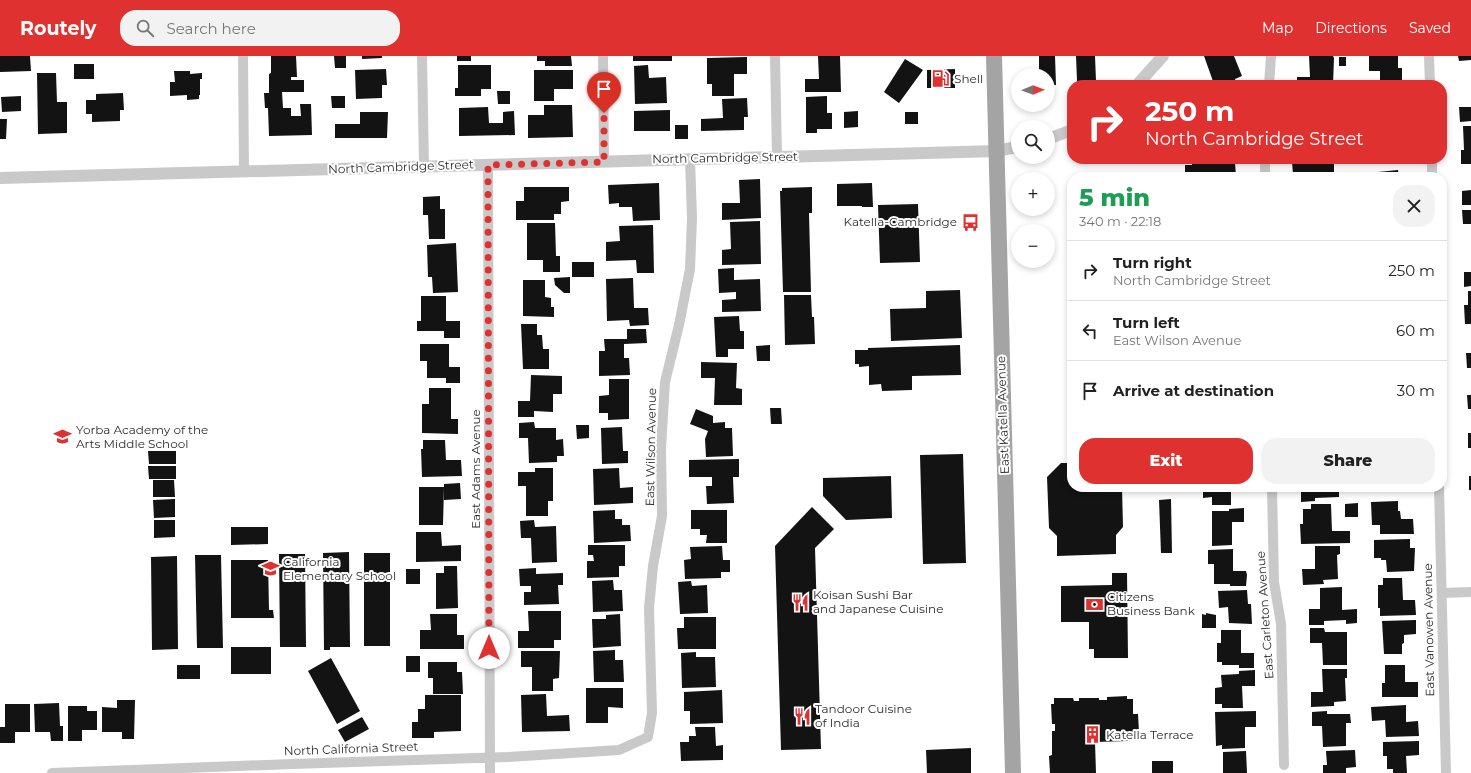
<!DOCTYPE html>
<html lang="en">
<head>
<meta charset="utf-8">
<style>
  :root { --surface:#fff; --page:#f2f2f2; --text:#222; --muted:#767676; --line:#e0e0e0; --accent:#e03131 }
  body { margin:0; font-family:Montserrat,sans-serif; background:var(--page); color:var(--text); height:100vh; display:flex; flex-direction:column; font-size:15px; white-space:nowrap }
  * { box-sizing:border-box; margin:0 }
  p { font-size:13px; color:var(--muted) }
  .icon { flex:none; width:22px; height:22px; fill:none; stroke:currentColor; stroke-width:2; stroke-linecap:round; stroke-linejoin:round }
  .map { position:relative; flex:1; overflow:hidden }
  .details { position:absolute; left:1067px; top:116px; width:380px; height:320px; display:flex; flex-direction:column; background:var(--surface); border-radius:16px; box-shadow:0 2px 6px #0003 }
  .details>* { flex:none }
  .guide { position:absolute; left:1067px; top:24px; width:380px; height:84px; border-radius:16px; box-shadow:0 2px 6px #0003; background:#e03131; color:#fff; overflow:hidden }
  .needle { width:26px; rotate:89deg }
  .buttons { position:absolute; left:1011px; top:12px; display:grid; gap:8px }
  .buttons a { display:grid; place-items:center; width:44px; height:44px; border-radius:50%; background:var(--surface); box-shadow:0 2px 6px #0003; font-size:20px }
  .pin { position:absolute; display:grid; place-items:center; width:34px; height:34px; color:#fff; margin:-41px -17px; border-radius:50% 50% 50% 0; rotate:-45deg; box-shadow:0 0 4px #0007 }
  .pin .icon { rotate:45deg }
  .me { position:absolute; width:44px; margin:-22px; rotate:0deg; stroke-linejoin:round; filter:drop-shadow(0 0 3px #0008) }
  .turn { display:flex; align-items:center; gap:14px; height:84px; padding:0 12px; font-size:18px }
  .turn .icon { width:52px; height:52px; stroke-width:2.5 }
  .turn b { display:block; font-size:28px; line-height:34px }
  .round { display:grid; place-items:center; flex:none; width:42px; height:42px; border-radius:16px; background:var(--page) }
  .overview { display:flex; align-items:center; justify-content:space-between; height:68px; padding:0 12px }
  h1 { font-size:24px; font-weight:800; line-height:30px; color:#1e9e55 }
  .button { display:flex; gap:8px; margin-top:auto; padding:8px 12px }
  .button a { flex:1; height:46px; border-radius:16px; background:var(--accent); color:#fff; font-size:16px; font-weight:800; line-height:46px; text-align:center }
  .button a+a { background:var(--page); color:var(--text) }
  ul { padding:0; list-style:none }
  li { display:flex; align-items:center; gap:12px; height:60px; padding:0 12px; border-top:1px solid var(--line) }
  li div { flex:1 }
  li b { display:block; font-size:15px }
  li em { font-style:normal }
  header { display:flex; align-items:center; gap:24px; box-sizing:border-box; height:56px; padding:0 20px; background:var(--accent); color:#fff }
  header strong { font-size:19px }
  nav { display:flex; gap:22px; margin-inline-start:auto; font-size:14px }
  .search { width:280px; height:36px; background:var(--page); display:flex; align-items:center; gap:10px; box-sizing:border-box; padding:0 14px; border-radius:16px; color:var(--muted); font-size:15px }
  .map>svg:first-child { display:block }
  .building { fill:#131313 }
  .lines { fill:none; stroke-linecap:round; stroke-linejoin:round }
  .minor { stroke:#c9c9c9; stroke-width:10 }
  .tertiary { stroke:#c9c9c9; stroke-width:12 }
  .primary { stroke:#a4a4a4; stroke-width:16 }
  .route { stroke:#e03131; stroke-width:7; stroke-dasharray:0 12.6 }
  .labels { text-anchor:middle; stroke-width:4; stroke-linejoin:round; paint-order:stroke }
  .poi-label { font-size:12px; fill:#2c2c2c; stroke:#fff; text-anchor:start }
  .street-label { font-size:12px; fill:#2c2c2c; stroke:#fff }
</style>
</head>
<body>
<header>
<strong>Routely</strong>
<div class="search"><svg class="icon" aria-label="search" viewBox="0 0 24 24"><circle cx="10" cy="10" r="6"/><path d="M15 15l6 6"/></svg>Search here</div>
<nav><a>Map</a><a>Directions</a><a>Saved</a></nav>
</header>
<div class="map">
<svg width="1471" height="717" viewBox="0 0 1471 717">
  <rect width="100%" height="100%" fill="#fff"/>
  <!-- building -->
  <path class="building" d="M0,0H30L31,15L0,16Z
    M271,0H296L297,21H291V24H304V36H282L283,52H291V60H301L300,48H311L312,79L269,80L268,52H265L264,37H269V18L271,17Z
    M334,0H346V12H335Z
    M362,0H382V2L362,3Z
    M457,0H471V5H457Z
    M537,0H571L572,10H545V5H537Z
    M633,0H672V5H633Z
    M818,0H840L841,36H805V23H819Z
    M1039,0H1055L1056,29H1048V19H1039Z
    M1076,0H1095L1096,25H1077Z
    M1204,0H1234L1242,20L1235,23L1237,29H1222L1220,26L1214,28Z
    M1309,0H1333L1334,2L1333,29H1297V21H1310Z
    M1369,0H1398V12H1402V26H1380V15H1369Z
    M1458,0H1471V4L1459,5Z
    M747,1V18H734V40H712V28H707V2Z
    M1339,1H1346V10H1339Z
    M905,3L923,14L899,47L884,36Z
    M74,8H94V23H74Z
    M458,9H491V33H481V40H455V32H458Z
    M648,9L649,22L666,21L667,47L635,48L634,10Z
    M386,13L387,29H382V42L356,43L355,14Z
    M955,13V32H927V14Z
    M534,14H573V33H554V45H534Z
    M174,15H190V18L202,17V23H200V39H199V43L187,44V39L170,40V26H175Z
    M37,17H56L57,46H67V77L38,78Z
    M497,35H510V48H498Z
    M123,37L124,54H120V65L92,66V58H86V44H96V38Z
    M21,40V55L2,56L1,41Z
    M331,40H345V52H332Z
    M827,40V57H832V73H817V77H806V41Z
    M747,42L748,61H744V74L701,75V63L723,62L722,43Z
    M544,49H572L573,81L528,82V59H544Z
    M488,51L489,67H503V56L514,55L515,79L459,80V52Z
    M1459,51H1471V65L1460,66Z
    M670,54V75H634V55Z
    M858,55V71L844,72V56Z
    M360,56H388L387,82H335V68H360Z
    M905,56H918V68H905Z
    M0,63H7L6,83H0Z
    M675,69H688V83H675Z
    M1463,70H1471V108H1461V94H1464Z
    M1192,103H1223V107L1235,106L1236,121H1185V109H1192Z
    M1302,103H1334V116H1307V119H1293L1292,105H1302Z
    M1371,103H1392V105H1371Z
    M1398,114L1399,121H1368V117Z
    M760,123L761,162L722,164V147H740L739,124Z
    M659,127L660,164L633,165L632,151H619V147L609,148L608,129Z
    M872,127L873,151H862V150H837V128Z
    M524,131H569V145L561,146V158H554V164H516V145H524Z
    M812,131V157H809L811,236H783L780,135H782V132Z
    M1471,134V149H1462V135Z
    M440,140V153H445V183H429L428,159H423V141Z
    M918,148L920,206L880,207L878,149Z
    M1462,154H1471V168H1463Z
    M760,165L761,208L722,209V194L731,193L730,166Z
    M527,167H555L556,200H560V216H543V204H527Z
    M653,169L654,217H637L636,204L606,205V186L620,185L619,170Z
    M456,187L458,236L433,237L432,221H428L427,189Z
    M572,206H594V221H572Z
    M734,212V224L760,223L761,255L722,256V244L736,243V236L719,237L718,213Z
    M1464,216H1471V230L1464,231Z
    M570,221V237H564L555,229L554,222Z
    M633,222L634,252H648L649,269L630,270L629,264L607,265L606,223Z
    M523,224H545V241L551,242V251H554V261L523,260Z
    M960,234L962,282L891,285L890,253L926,252V235Z
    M1468,235H1471V268H1465L1464,249H1468Z
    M784,239H811L812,261H814L815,288L785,289Z
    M421,240H446V265H460V282H444V275H417V265H421Z
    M739,260L740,275H744V293H728V301H716L714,261Z
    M521,268H537V279H542L543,293H549V313H523Z
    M627,273H646L647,287L624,288V302H629L630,319L599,320V295H605L604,283H627Z
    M420,288H449V311H460V327H446V322H427V305H420Z
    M770,289V305H757L756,290Z
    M960,289L961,319L912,320V334L882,335L881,328L869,329V310L859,311V308H855V294H868V292Z
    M1466,297H1471V312H1467Z
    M701,306L737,307L736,332L742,333V349H714L715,322H701Z
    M531,319L562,320V338H553V356L534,355V361H518V345H530Z
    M609,323H629V363L608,364V357H599V340L609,339Z
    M429,332H451V363H458V378L422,377V348H429Z
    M1467,339H1471V353H1468Z
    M770,352H781L782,368H771Z
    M696,353L713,360V367L725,366V372H732L733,400L706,401L705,383L708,375L690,368Z
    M534,366L535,372H556V384L563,383L564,400H557V406L529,407L528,382H519V367Z
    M576,369H589V382L577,383Z
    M622,371L623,395H628V407L602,408L601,372Z
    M1468,377H1471V392H1468Z
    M423,384H445L446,404H461L462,420L422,421L421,393H423Z
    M148,395H176V408H149Z
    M963,398L966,507L923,508L920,399Z
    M739,403V421H733L734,447L707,448L706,430H712V421H689V404Z
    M1061,407H1072V431H1122L1123,471L1116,479V498L1057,500V480L1049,472L1047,421Z
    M148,410H176V423H149Z
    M535,412H553V445H548V460H526V430H518V416H535Z
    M619,412L620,432L633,431V447L594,449L593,413Z
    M891,420L892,462L846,464L823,440V422Z
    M1469,420H1471V434H1469Z
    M153,424H174L175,441H153Z
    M460,427L461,443L444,444V428Z
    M419,431H444L443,469H419Z
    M1203,431H1231V449H1212V441L1203,442Z
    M1301,431H1342V436H1339V441L1315,442V445L1301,446Z
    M175,443V461L154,462L153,444Z
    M1171,443L1172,497H1161L1159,444Z
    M1398,445V455H1400L1401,463H1413L1414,478H1380V469H1372L1371,446Z
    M1358,447V461H1345V448Z
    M1311,448H1331L1332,475H1350V487L1301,488L1300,468H1303V453H1311Z
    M812,451L834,473L815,492L821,693L781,694L775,490Z
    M1244,452V466H1232V489L1212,490V455H1229V453Z
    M615,454V463H622V469H630L631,485L594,487L593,455Z
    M691,454H727V487H706L707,479H700V473H691Z
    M154,464H175V481L154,482Z
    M534,464L535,471L556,470L557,506L532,507L531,482H521L520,465Z
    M231,471H268V488L231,489Z
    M416,476H441L442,490L461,489V505L416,506Z
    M1410,483V492H1415L1414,515L1387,516L1386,504H1381V502H1374V484Z
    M588,489H625V510H619V521L587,522V505H594L593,499H588Z
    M722,490L723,504H730V516H721V522L685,523L684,504L691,503L690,491Z
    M1315,490H1340V498L1337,499L1338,523L1323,524L1324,528L1303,529L1302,513H1315Z
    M1233,493V515H1246L1247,519L1246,530H1230V528H1214V508H1208V494Z
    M349,496L350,591H330V594H324L323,497Z
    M364,497H390V590H364Z
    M279,498H305L306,591H280Z
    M195,499H221L223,592H197Z
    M177,500L178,593L152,594L151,501Z
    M231,504H268L269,554H273L274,562H231Z
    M444,510H457L458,552L436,553V517H444Z
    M536,512V518L563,517V529H558L559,548L524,549V536H531V530H520L519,513Z
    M406,513H420V528H406Z
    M1112,517H1127L1128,602H1094V593H1089V566H1061V530L1112,529Z
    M1383,522H1402L1403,544H1415L1416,559L1380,560V552H1378V529H1383Z
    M613,524L614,534H622L623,555L593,556L592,525Z
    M691,525L692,530L707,529L708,557L680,558L678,526Z
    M1342,531V554L1357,553V567L1346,568V564L1324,565V569H1309V553H1320V532Z
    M1247,534L1248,548H1251L1252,568L1229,567L1228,551L1219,552L1218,535Z
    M528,555H561V584H554V592H518V575H529Z
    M1206,557L1216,559V572H1202V558L1206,559Z
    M430,558H457V579H464V593H420V574H431Z
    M620,558L621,590L593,592L592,563H606V559Z
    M684,561H716V593H678L677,572H684Z
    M1416,564V578L1404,579V587L1402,588V598H1384L1382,565Z
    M1310,572H1324L1325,576H1347V609H1323L1322,587H1310Z
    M1221,574H1241V597H1254V612H1239V609H1222V606H1217V587H1221Z
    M231,591H271V618H231Z
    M615,594V604H623L624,626H594L593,595Z
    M521,595H560L559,622L553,623V635H532V611H521Z
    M696,596V601H715L716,631L682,632L681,597Z
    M406,600H420V616H406Z
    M331,602L360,655L337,668L308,615Z
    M428,606H457V616H462L463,638H433V622H428Z
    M177,609H200V623H177Z
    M1385,609H1405V626H1418V641H1382V627H1385Z
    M1322,613H1347V622H1345L1346,645L1334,646V650L1311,651V636H1323Z
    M1255,614V630H1242L1243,652H1222V648H1215V632L1222,631L1221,619L1239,618V615Z
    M586,632H623V652L608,651V667H586Z
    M722,634L723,667L690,668V655H684V636Z
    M546,638L547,660L569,659L570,675L522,676L521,639Z
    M425,639H461V675L434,676V682H412V666H418V653H425Z
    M1127,640V643H1133V658H1138L1139,676H1134V682H1128V685L1095,686L1096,717H1050L1049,700L1052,699V675H1055V668H1052L1051,648H1054V642H1073L1074,645H1079V642H1099V644H1107V641Z
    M117,644H135L134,683H122V676H102V651L117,652Z
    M59,647L60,670H63V685H51L50,676H35L34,648Z
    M5,648H30V676H15V687H0V671H5Z
    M1406,649V666L1418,665L1419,680L1386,681L1385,664L1372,665L1371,651Z
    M68,650H87V655H97V674H82V685H68Z
    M1256,655V671H1245V692L1222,693V689L1216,690L1215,656Z
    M1327,655V658H1350L1351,667H1346V690L1323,691L1322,670H1312V656Z
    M362,661L369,673L345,686L338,674Z
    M695,671H715L716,690L723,689V704L681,705L680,686H689V680H696Z
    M1419,685V699L1406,700L1407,717H1393V713H1387V700H1383V686Z
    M971,692V717H927L926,694Z
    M1355,694L1356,711L1346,712V717H1323V709H1327L1326,695Z
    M1246,695L1247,717H1223V696Z
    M1152,705H1173V717H1152Z"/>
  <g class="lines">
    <!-- minor -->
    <path class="minor" d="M243,0L244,115
      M422,0L424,110
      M603,0L604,106
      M775,0L777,101
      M1429,0L1430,29
      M1269,29L1271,0
      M1265,103V121
      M1432,103V121
      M488,109L490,717
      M1272,431L1274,526L1281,568L1284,709
      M1439,431L1446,717
      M1442,537L1471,536
      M52,717L292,708L508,701L619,694L648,681L652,657L649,552L653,510L662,460L661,392L665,326L679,269L690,213L692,162L690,103"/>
    <!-- tertiary -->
    <path class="tertiary" d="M1137,29L1163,0
      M1048,83L1072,74
      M0,122L962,96L996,95L1018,91"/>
    <!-- primary -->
    <path class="primary" d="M994,0L1013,717"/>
  </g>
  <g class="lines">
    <!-- route -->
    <path class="route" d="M489,592L488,109L604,106V57"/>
  </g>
  <!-- icons -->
  <defs>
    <symbol id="fuel-bare" viewBox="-9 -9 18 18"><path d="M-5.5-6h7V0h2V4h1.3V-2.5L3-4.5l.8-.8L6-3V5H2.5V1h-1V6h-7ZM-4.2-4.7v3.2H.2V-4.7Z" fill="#e03131" stroke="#fff" stroke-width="2.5" paint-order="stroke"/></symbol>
    <symbol id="bus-bare" viewBox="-9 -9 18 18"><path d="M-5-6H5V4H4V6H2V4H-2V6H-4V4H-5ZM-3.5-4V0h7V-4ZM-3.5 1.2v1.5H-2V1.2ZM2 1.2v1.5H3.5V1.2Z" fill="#e03131" stroke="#fff" stroke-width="2.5" paint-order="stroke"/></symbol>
    <symbol id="school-bare" viewBox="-9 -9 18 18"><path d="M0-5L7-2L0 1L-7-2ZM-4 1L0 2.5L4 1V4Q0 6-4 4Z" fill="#e03131" stroke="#fff" stroke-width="2.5" paint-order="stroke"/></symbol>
    <symbol id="restaurant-bare" viewBox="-9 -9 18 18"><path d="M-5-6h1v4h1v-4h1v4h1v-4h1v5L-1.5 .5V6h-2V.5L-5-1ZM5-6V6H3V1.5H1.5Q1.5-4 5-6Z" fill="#e03131" stroke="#fff" stroke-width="2.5" paint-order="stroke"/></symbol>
    <symbol id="bank-bare" viewBox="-9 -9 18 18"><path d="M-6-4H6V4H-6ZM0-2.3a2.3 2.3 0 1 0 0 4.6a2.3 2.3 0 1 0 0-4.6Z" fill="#e03131" stroke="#fff" stroke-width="2.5" paint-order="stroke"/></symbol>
    <symbol id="building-bare" viewBox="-9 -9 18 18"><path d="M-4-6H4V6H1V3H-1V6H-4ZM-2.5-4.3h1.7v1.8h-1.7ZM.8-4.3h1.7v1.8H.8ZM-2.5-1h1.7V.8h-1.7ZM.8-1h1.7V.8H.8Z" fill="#e03131" stroke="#fff" stroke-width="2.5" paint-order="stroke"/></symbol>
  </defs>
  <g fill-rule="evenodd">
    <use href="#fuel-bare" x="928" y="10" width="25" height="25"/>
    <use href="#bus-bare" x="958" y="154" width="25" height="25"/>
    <use href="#school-bare" x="50" y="368" width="25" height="25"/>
    <use href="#school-bare" x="258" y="500" width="25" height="25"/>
    <use href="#restaurant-bare" x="788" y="534" width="25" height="25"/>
    <use href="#bank-bare" x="1082" y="536" width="25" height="25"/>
    <use href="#restaurant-bare" x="790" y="648" width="25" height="25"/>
    <use href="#building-bare" x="1080" y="666" width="25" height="25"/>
  </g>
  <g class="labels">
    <!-- poi labels -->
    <g class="poi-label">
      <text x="954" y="27">Shell</text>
      <text x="957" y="170" text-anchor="end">Katella-Cambridge</text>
      <text x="76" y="378">Yorba Academy of the<tspan x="76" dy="14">Arts Middle School</tspan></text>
      <text x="283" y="510">California<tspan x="283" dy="14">Elementary School</tspan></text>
      <text x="813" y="543">Koisan Sushi Bar<tspan x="813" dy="14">and Japanese Cuisine</tspan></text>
      <text x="1107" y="545">Citizens<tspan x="1107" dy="14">Business Bank</tspan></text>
      <text x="815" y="657">Tandoor Cuisine<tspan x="815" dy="14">of India</tspan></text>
      <text x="1106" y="683">Katella Terrace</text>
    </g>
    <!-- street labels -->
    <g class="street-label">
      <text transform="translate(725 102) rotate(-1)" y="4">North Cambridge Street</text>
      <text transform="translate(401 111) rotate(-2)" y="4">North Cambridge Street</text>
      <text transform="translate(1003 359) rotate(-92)" y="4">East Katella Avenue</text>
      <text transform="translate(651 391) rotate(-89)" y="4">East Wilson Avenue</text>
      <text transform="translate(476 413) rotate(-90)" y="4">East Adams Avenue</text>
      <text transform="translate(1265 559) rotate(-94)" y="4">East Carleton Avenue</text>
      <text transform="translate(1429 574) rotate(-91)" y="4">East Vanowen Avenue</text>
      <text transform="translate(351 693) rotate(-2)" y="4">North California Street</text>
    </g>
  </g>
</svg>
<div class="buttons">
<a><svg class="needle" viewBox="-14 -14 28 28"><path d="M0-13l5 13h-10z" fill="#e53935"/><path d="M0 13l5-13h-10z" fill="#767676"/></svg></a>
<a><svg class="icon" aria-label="search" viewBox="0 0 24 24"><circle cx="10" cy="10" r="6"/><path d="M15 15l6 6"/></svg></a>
<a>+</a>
<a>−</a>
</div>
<div class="pin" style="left:604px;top:57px;background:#d93025"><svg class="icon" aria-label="arrive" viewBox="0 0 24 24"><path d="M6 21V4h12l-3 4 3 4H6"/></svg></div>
<svg class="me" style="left:489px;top:592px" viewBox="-20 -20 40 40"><circle r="19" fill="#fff"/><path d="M0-13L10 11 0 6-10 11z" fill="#e03131"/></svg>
<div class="guide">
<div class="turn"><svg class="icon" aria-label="right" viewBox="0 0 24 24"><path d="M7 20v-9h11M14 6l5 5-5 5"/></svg><div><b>250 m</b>North Cambridge Street</div></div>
</div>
<section class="details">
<div class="overview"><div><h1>5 min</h1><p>340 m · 22:18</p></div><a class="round"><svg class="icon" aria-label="close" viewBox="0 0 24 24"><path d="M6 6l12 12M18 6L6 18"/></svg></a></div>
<ul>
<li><svg class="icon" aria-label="right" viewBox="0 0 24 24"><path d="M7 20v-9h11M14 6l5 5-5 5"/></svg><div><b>Turn right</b><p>North Cambridge Street</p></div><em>250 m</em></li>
<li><svg class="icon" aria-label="left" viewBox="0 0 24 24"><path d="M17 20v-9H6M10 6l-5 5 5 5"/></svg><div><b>Turn left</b><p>East Wilson Avenue</p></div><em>60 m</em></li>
<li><svg class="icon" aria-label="arrive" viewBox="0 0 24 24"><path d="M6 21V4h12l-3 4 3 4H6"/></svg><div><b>Arrive at destination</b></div><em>30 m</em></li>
</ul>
<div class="button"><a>Exit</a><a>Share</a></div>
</section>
</div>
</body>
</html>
